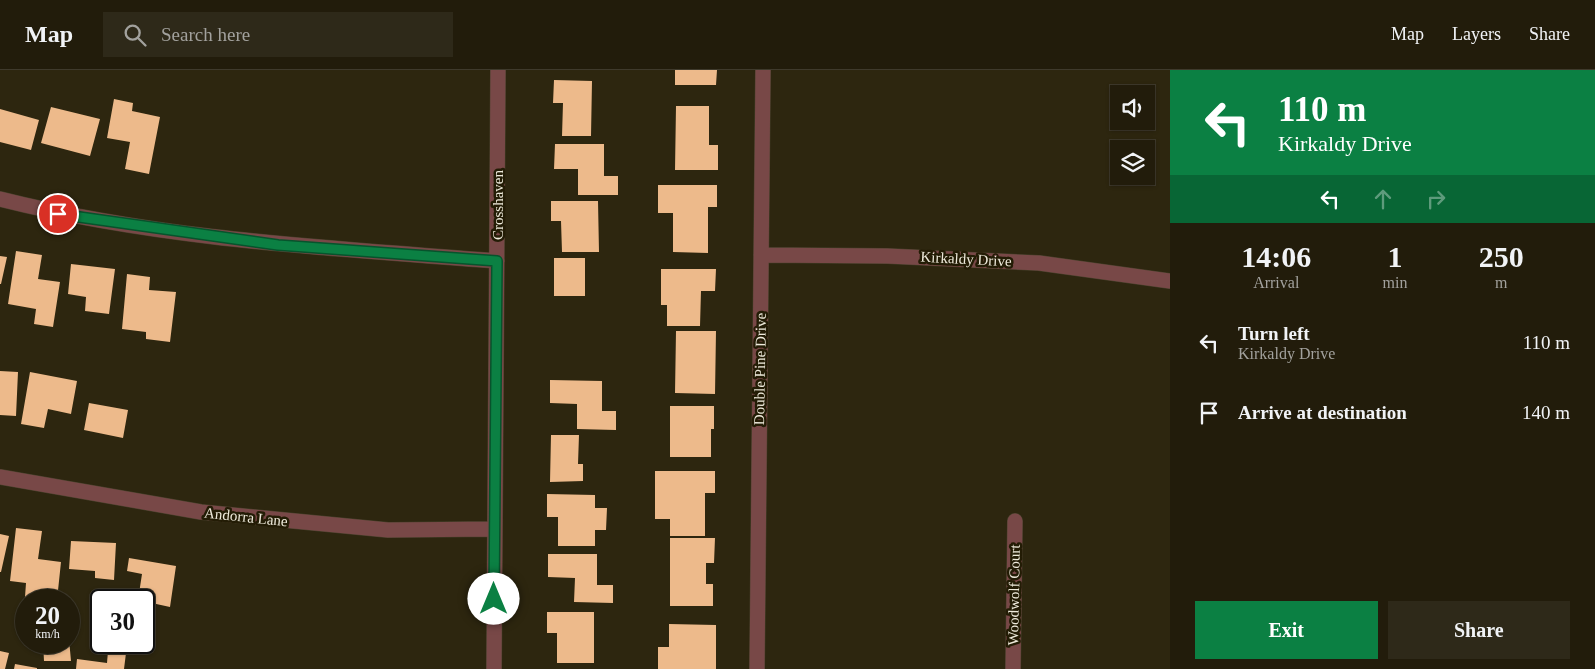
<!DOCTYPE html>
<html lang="en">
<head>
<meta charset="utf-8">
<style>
  :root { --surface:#221c0b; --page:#2e2919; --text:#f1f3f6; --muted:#a2a19d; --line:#3f3a2c; --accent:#0b8043 }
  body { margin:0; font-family:Georgia,serif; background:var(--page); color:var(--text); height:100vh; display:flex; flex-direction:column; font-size:19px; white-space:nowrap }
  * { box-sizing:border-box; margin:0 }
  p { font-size:16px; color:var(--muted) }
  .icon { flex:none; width:28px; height:28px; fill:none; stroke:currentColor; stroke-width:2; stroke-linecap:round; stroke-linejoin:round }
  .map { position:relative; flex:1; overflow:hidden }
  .drawer { display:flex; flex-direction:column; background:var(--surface); width:425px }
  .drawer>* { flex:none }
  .hud { background:#0b8043; color:#fff; overflow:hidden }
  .controls { position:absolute; left:1110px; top:15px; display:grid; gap:10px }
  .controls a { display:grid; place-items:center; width:45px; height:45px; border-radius:0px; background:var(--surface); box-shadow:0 1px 4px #0004,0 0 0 1px var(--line); font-size:25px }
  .speed { position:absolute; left:15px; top:519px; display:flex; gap:10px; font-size:25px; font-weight:700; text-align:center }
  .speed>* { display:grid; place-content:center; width:65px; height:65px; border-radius:50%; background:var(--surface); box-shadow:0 1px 4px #0004,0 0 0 1px var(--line); line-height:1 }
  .speed small { font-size:12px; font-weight:400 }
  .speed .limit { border:2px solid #111; border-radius:8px; background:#fff; color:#111 }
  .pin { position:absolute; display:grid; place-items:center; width:42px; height:42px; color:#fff; margin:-21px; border:2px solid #fff; border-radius:50%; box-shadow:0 1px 5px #0007 }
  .me { position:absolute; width:55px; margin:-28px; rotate:0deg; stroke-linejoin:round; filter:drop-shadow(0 0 4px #0008) }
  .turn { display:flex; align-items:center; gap:18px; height:105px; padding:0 25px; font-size:22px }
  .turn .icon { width:65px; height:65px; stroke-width:2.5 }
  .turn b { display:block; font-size:35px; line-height:42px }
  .lanes { display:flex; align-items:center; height:48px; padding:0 25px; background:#0003; justify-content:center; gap:25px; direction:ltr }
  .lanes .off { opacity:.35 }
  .eta { display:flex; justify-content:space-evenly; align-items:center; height:85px; text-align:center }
  .eta b { font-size:30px; font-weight:600; line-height:35px }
  .primary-button { display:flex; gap:10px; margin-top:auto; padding:10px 25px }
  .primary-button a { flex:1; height:58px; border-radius:0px; background:var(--accent); color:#fff; font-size:20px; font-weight:600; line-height:58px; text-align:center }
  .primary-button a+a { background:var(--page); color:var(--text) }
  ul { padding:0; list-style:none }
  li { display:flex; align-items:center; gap:15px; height:70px; padding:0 25px }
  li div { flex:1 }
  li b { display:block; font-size:19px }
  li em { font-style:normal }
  header { display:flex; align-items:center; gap:30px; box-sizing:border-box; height:70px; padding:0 25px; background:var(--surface); border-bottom:1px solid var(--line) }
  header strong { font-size:24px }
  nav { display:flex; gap:28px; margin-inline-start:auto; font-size:18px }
  .search { width:350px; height:45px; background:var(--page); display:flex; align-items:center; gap:12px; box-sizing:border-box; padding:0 18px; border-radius:0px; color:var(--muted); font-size:19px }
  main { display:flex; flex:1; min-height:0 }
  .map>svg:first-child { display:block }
  .building { fill:#edba8b }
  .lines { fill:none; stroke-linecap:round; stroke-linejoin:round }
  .minor-casing { stroke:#48412c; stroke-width:16 }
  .minor { stroke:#784847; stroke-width:15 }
  .route-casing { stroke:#07532c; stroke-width:12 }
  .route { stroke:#0b8043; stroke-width:9 }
  .labels { text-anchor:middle; stroke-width:5; stroke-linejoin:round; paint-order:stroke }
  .street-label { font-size:15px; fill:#eeeadb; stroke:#231c05 }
</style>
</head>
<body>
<header>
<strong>Map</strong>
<div class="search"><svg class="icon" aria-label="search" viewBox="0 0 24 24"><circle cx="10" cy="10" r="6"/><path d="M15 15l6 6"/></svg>Search here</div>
<nav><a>Map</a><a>Layers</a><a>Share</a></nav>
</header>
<main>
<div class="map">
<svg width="1170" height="599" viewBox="0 0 1170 599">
  <rect width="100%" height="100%" fill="#2d260f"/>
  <!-- building -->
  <path class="building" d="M675,0H717L716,15H675Z
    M554,10L592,11L591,66H562L563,33H553Z
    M114,29L133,33L132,41L160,47L149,104L125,99L130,72L107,68Z
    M676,36H709V75H718V100H675Z
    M51,37L100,49L90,86L41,73Z
    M0,39L39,50L31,80L0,72Z
    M555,74H604V106H618V125H578V99H554Z
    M658,115H717V137H708V183L673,182V143H658Z
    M551,131H598L599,182H562L561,151H551Z
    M16,181L42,185L38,209L60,212L53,257L34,254L36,239L8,234Z
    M0,186L7,187L1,214H0Z
    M554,188H585V226H554Z
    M71,194L115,199L109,244L85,241L86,227L68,224Z
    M661,199H716L715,221H701L700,256H667V235H661Z
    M127,204L150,207L149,220L176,222L170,272L146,269V262L122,259Z
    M676,261H716L715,324L675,323Z
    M0,301L18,302L16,346L0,345Z
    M30,302L77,311L71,344L48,339L44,358L21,354Z
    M550,310L602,311V341H616V360L577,359V334L550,333Z
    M89,333L128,340L123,368L84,360Z
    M670,336H714V359H711V387H670Z
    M551,365H579L578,394H583V411L550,412Z
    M655,401H715V423H705V466H670V449H655Z
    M547,424L595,425V438H607L606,460H595V476H558V447H547Z
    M16,458L42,461L38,489L61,492L57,530L25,527L26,513L10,511Z
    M0,464L9,466L1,502H0Z
    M670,468H715L714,493H706V514H713V536H670Z
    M71,471L116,473L114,510L95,508V501L69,499Z
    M548,484H597V515H613V533L574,532L575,508L548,507Z
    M129,488L176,496L170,537L138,530L142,504L127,501Z
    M547,542H594V593H557V563H547Z
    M669,554L716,555V599H658V577H669Z
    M69,569L71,591H44L43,572H69Z
    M0,581L9,583L5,599H0Z
    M108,581L126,583L124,599H76L77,589L107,593Z
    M15,594L37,598V599H14Z"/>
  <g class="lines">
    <defs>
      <path id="minor" d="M0,129C162,170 331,178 497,191
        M761,185L887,186L1039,193L1170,211
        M0,407L201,442L388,460L494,459
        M494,599L498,0
        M757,599L763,0
        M1013,599L1015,451"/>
    </defs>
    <!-- minor casing -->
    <use href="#minor" class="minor-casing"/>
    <!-- minor -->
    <use href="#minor" class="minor"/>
  </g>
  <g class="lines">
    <defs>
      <path id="route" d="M58,144L278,175L497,191L494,529"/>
    </defs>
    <!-- route casing -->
    <use href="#route" class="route-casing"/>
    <!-- route -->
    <use href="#route" class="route"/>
  </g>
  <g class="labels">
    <!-- street labels -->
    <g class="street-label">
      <text transform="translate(498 135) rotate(-90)" y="5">Crosshaven</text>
      <text transform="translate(966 189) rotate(3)" y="5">Kirkaldy Drive</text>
      <text transform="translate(760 299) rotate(-89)" y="5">Double Pine Drive</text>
      <text transform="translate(246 447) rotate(6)" y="5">Andorra Lane</text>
      <text transform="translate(1014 525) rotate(-89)" y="5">Woodwolf Court</text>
    </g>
  </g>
</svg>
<div class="controls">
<a><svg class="icon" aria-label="sound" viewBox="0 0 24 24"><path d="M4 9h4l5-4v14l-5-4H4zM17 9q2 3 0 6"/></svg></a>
<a><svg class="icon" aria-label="layers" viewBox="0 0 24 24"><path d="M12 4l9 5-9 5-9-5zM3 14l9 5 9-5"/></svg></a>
</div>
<div class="speed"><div>20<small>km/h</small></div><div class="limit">30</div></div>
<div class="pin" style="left:58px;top:144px;background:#d93025"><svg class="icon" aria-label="arrive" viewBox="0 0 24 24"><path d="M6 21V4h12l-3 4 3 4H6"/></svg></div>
<svg class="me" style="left:494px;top:529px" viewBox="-20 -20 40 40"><circle r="19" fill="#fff"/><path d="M0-13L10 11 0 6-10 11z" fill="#0b8043"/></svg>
</div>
<section class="drawer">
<div class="hud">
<div class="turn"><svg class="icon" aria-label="left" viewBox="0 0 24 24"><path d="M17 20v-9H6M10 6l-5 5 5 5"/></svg><div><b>110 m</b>Kirkaldy Drive</div></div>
<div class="lanes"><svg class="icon" aria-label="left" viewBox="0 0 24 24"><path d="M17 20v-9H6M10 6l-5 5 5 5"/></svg><svg class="icon off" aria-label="ahead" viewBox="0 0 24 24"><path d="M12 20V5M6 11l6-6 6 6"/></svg><svg class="icon off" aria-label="right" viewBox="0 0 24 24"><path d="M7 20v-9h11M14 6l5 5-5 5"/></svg></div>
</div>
<div class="eta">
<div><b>14:06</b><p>Arrival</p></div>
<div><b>1</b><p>min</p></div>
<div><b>250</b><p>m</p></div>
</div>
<ul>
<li><svg class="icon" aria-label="left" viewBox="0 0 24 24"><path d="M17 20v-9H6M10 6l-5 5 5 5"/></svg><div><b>Turn left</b><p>Kirkaldy Drive</p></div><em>110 m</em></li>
<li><svg class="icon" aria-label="arrive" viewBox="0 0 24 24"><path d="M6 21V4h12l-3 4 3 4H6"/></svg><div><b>Arrive at destination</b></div><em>140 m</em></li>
</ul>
<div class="primary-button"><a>Exit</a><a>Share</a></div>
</section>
</main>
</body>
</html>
